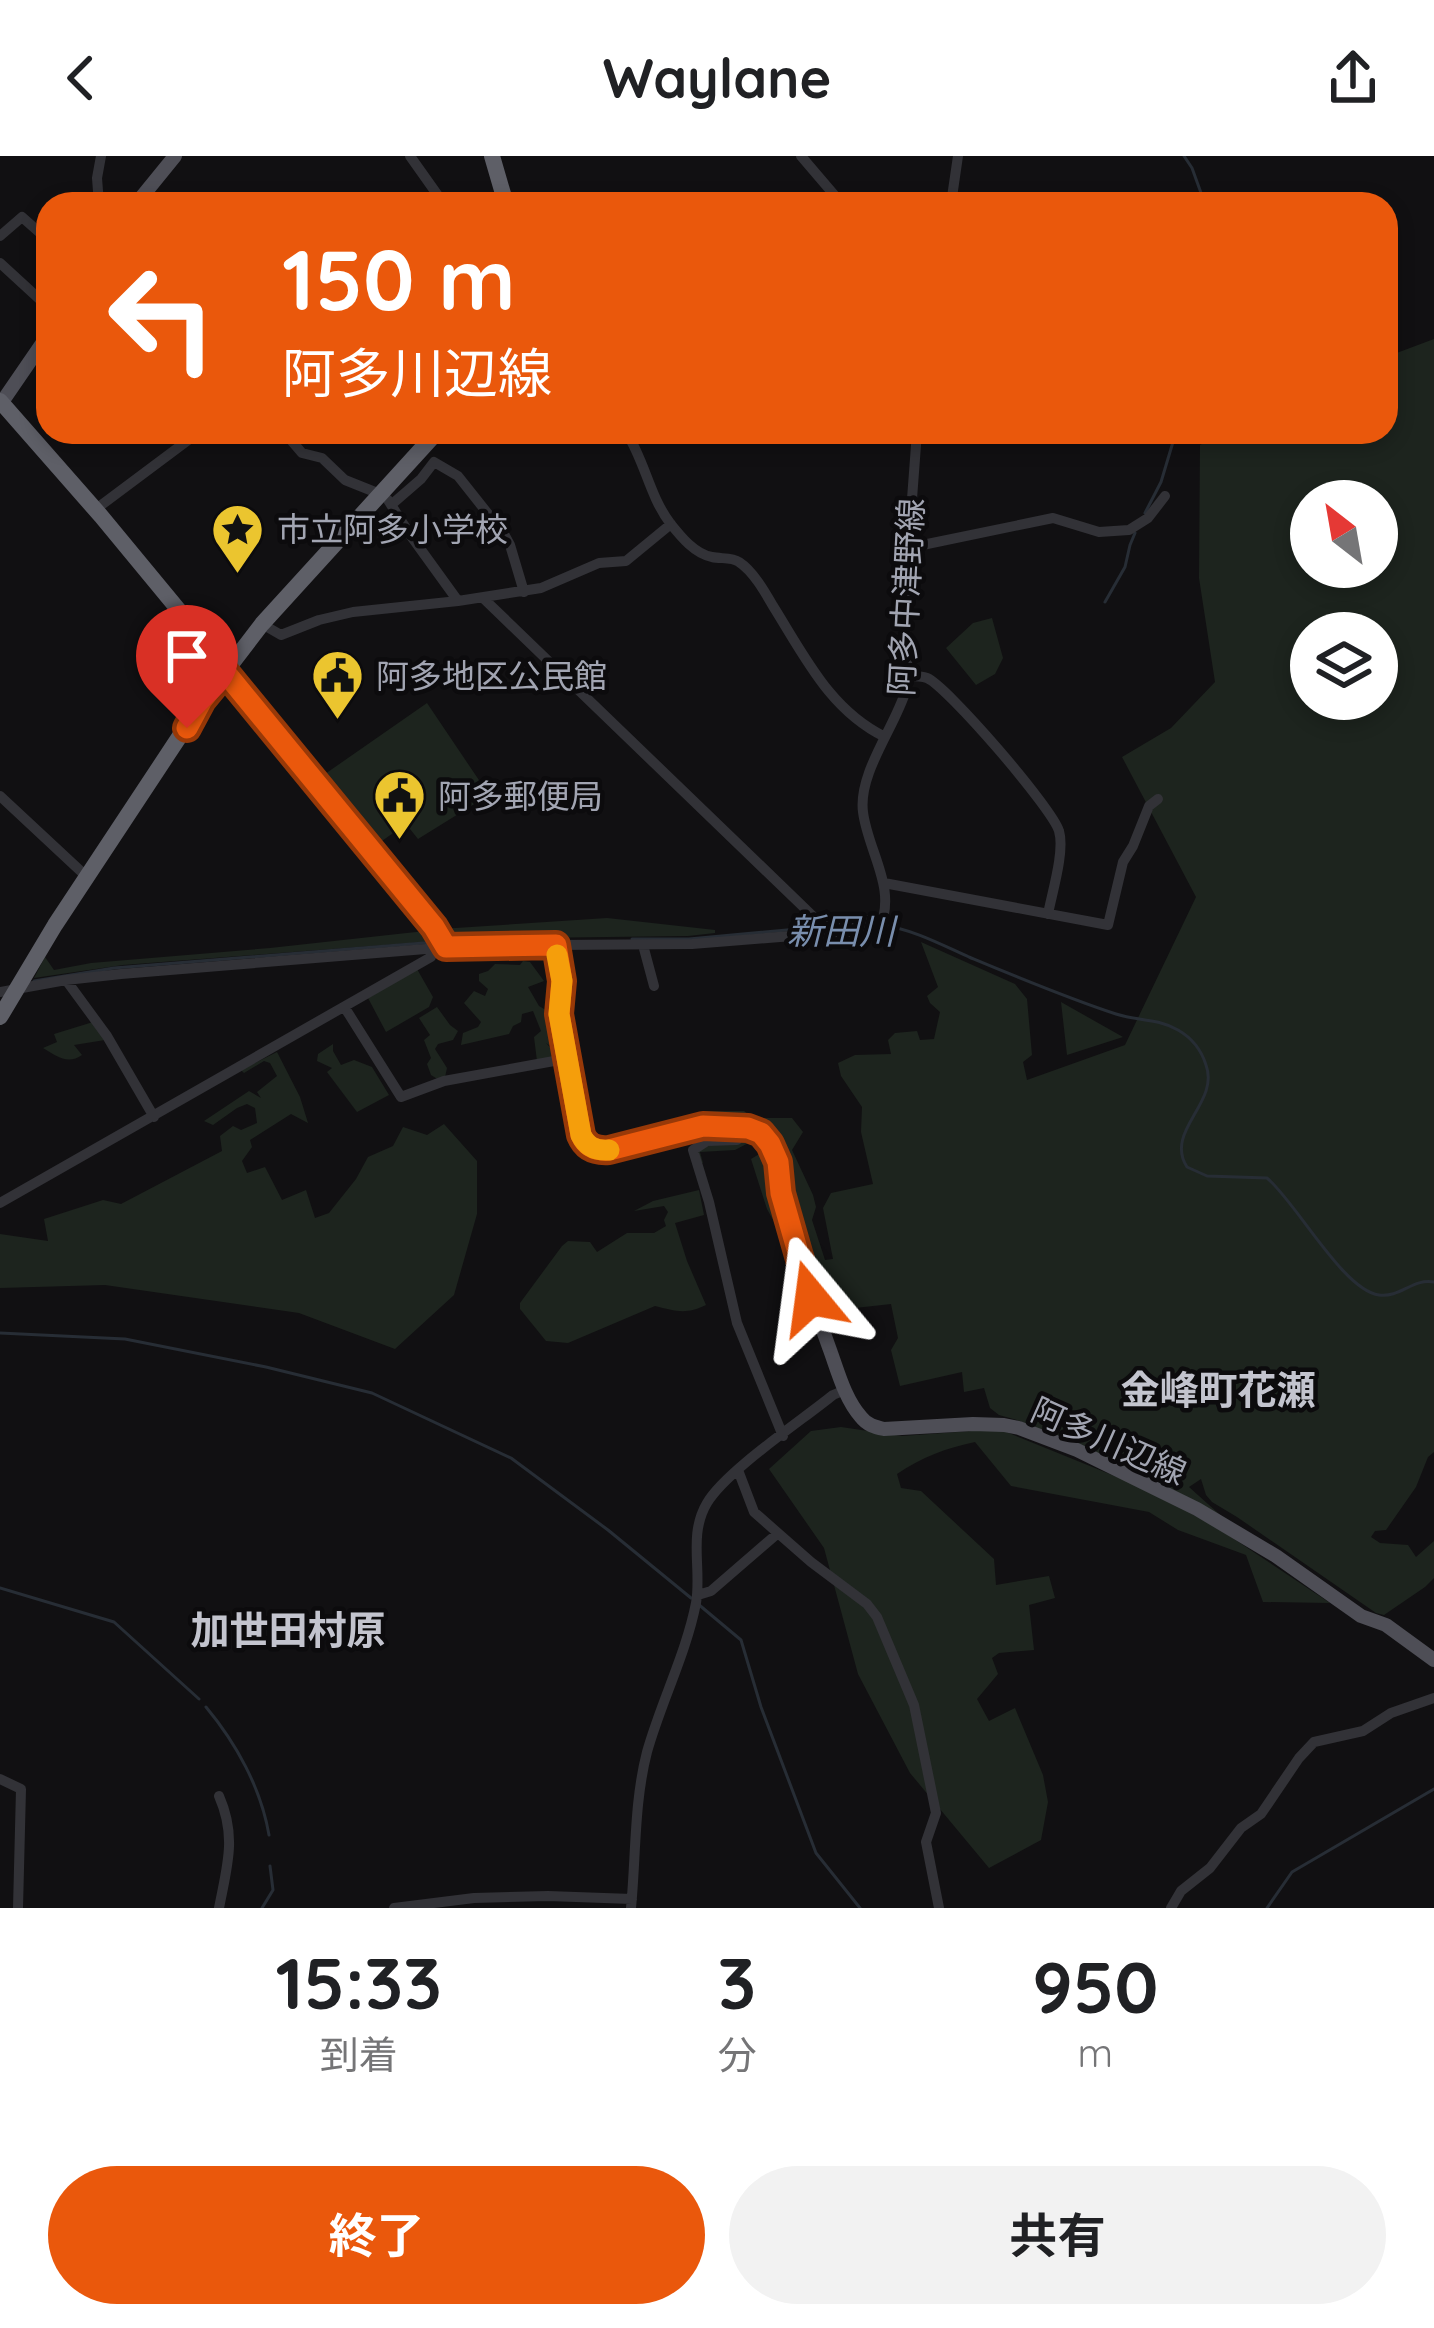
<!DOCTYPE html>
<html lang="ja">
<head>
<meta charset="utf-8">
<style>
  :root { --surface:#fff; --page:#f2f2f2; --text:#202124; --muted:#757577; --accent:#ea580c }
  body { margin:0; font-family:Quicksand,"Noto Sans JP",sans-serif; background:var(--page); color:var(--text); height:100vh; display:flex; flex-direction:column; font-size:45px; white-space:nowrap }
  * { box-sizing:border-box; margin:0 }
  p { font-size:39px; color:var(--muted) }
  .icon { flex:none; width:66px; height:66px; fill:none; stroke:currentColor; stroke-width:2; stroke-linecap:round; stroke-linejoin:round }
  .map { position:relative; height:1752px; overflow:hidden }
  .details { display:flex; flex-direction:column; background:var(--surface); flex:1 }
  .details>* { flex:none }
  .guide { position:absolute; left:36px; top:36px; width:1362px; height:252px; border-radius:36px; box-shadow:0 6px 18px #0003; background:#ea580c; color:#fff; overflow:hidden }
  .needle { width:78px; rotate:329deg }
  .buttons { position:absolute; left:1290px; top:324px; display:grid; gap:24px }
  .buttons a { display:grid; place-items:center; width:108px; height:108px; border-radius:50%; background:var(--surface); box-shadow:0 6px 18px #0003; font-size:60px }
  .pin { position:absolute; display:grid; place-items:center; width:102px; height:102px; color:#fff; margin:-123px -51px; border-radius:50% 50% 50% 0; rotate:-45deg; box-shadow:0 0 12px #0007 }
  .pin .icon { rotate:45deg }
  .me { position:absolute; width:132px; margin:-66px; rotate:344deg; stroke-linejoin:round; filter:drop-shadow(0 0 9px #0008) }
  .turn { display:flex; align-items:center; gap:42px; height:252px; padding:0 48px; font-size:54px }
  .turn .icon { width:156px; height:156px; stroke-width:2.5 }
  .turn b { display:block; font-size:84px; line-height:102px }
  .eta { display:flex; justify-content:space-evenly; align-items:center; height:204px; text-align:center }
  .eta b { font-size:72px; font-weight:700; line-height:84px }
  .button { display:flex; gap:24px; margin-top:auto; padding:24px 48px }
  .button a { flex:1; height:138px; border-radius:72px; background:var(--accent); color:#fff; font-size:48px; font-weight:700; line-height:138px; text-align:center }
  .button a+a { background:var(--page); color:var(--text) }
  header { display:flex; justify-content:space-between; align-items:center; height:156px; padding:0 48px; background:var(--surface); font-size:54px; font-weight:700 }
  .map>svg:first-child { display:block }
  .green { fill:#1d241e; fill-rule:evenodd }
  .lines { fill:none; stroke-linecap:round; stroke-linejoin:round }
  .stream { stroke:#272d35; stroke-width:3 }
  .minor { stroke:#323237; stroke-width:10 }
  .major { stroke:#4e4e56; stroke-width:14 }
  .highway { stroke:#5e5f67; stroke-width:16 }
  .route-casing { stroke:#983908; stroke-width:30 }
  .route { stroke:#ea580c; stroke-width:21 }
  .slow { stroke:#f59e0b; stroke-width:21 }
  .labels { text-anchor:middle; stroke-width:9; stroke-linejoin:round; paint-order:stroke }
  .poi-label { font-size:33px; fill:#a2a5b2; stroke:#0c0b0d; text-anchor:start }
  .street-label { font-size:33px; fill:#a2a5b2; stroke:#0c0b0d }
  .water-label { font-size:36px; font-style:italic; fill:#798ead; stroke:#0c0b0d }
  .quarter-label { font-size:39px; font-weight:bold; fill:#c3c4ce; stroke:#0c0b0d }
</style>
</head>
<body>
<header><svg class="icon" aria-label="back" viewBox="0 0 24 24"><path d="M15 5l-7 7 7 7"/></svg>Waylane<svg class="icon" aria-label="share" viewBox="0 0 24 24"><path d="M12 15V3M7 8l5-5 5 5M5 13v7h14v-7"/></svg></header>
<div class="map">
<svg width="1434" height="1752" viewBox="0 0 1434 1752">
  <rect width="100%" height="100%" fill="#111012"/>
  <!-- green -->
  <path class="green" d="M1434,183V1296L1428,1301L1416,1331L1386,1374L1375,1375L1371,1381L1380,1387L1408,1389L1416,1401L1434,1385V1422L1425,1431L1384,1459L1376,1457L1237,1361L1212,1346L1206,1339L1201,1323L1189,1331L1228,1366L1109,1302L1017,1264L999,1259L990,1252L984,1232L964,1236L962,1216L900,1230L891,1194L898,1182L891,1148L855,1152L848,1148L820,1149L767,1053L751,1003L761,997L756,983L735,994L700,996L703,1007L699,1008L696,994L749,976L706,965L704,955H744L753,962H792L803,976L792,994L813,1039L816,1051L812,1064L825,1104L833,1103L823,1052L831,1037L873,1028L861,976L862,951L841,920L838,907L855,899L891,898L888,884L895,877L917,875L920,884L934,883L940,856L930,847L927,840L938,831L921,786L1015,828L1027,843L1032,899L1023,906L1027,924L1125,889L1196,741L1122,601L1171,572L1215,526L1199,422L1200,289L1225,276H1386V201ZM1311,345H1377V411H1311ZM1311,477H1377V543H1311Z
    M992,462L1003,502L995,518L976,529L946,492L973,467Z
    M427,547L489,639L418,683L406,668L379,687L325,618Z
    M607,762L715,774V777L688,780L448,783L440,773Z
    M425,775L432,777L436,785L123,809L34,822L45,801L54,814L91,807L270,792Z
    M523,805L530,806L544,825L528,831L539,850L554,859L558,895L546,887L559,901L537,905L534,881L541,875L533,855L522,858L521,866L513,870L509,878L461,889L463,877L478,871L481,866L464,847L474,835L485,840L488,833L479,825V818L488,815L495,808L520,809Z
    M417,813L433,841L429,851L386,876L368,842Z
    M1061,846L1123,881L1067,899Z
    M437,851L450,869L458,875L453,884L438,888L435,893L447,912L445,921L439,924L431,919L427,908L431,902L424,884L430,879L419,862Z
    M93,866L105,884L74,889L82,899C68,909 56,900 43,892L57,886L54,878Z
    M333,888V895L341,909L354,904L372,911L389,939L357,956L327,916L332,912L317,905L318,898Z
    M277,896L300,941L308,967L291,958L250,984L252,991L242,1005L247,1017L265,1011L282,1044L306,1034L315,1062L329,1057L356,1023L368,1001L393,990L403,971L427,979L444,968L477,1005V1058L454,1139L395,1193L299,1157L105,1129L0,1132V1078L48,1085L44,1063L103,1044L121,1048L222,995L220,980L233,970L241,974L257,967L255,952L247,948L237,952L213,969L204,965L249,935L261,942L257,936L277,920L270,907L264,905L244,917L241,914Z
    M699,1034L704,1059L675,1067L687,1105L706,1149C686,1159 675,1155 655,1150L568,1187L546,1185L520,1153V1147L562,1090L568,1085L590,1086L597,1096L627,1077H654L666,1070L664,1064L668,1056L664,1050L634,1055L653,1045Z
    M841,1271L902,1280L999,1273L1149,1334L1219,1373L1330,1447L1263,1446L1246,1399L1178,1374L1149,1356L1011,1330L975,1286C946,1292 922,1301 897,1318L901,1332L921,1335L994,1403L996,1429L1049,1420L1055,1442L1029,1449L1034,1494L999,1497L992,1502L998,1518L977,1543L989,1565L1015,1552L1043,1619L1048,1646L1041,1684L989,1712L910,1617L858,1518L824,1392L769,1313L811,1275Z"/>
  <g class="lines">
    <!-- stream -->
    <path class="stream" d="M1184,0L1192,12L1205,48
      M1145,357L1161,326L1176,276
      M1105,446L1125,411L1130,389L1135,377
      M883,769C914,774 940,788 969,801C1017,821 1067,842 1116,858C1137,865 1157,862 1178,874C1192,882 1201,893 1206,909C1220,947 1164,975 1187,1011L1207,1020L1267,1022C1296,1046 1343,1134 1379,1139C1400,1142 1413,1122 1434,1126
      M632,783H689L820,771
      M34,825L114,812L436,786
      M0,1177L125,1183L266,1211L372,1237L511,1302L608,1374L691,1442
      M0,1432L114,1466L199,1543
      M698,1448L741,1484L761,1551L816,1697L860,1752
      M206,1551C236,1587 261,1632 269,1679
      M262,1752L273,1734L270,1710
      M1267,1752L1292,1716L1434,1633"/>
    <!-- minor -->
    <path class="minor" d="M410,0L444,48
      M801,0L842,48
      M99,48L97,22L101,0
      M951,48L958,0
      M0,80L22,61L48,84
      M0,107L48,151
      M284,276L302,297L322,302L345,324L380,338
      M626,276C645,305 649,339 670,367C681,381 695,398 712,401C721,403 732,401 739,406C753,415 765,436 773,450C805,501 830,554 885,581
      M388,344L411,380L458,445
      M391,349L421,323L434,306L458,320L504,378L510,389L524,436
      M96,353L199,276
      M908,392L1053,362L1099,376L1129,374L1148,362L1165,340
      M483,442L820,767L884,763
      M262,468L281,479L319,464L353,456L458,445L541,432L599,407L626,405L671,368
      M908,520C913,520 922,520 927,522C947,530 1053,653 1059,675C1065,695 1052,737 1048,758
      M0,640L87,721
      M884,727L1108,769L1123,706L1133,690L1149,650L1158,643
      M556,789L692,788L879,773C898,733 868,696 863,656C858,617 895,571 906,534L908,520L904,450L917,276
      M643,789L654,830
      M66,824L107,880L154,961
      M0,836L66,824L121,818L438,792
      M345,852L401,941L444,925L565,903
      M747,972L737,984L707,985L693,994L709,1046L737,1167L783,1280
      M0,1047L431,801L433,792
      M738,1314L754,1356L811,1406L867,1448L877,1461L914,1549L936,1657L926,1686L939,1752
      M698,1439L711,1435L777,1378
      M0,1623L21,1633L18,1752
      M219,1640C237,1681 227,1710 219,1752
      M394,1752L474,1742L548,1740L632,1743
      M631,1752C636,1701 634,1646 647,1596C661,1546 686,1498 696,1447C702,1413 688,1379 707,1347C726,1315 801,1265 833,1239L845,1234
      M1171,1752L1181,1735L1210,1712L1241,1672L1261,1658L1299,1602L1314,1586L1363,1575L1391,1557L1434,1542"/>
    <!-- major -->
    <path class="major" d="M136,48L175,0
      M0,249L48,179
      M225,516L433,771L446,791L556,789L562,825L559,858L581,979C586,991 595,995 609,994C645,985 729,955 761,977C780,991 777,1016 781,1036C791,1090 812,1143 830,1194C838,1216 845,1243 861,1261C867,1269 875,1271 884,1273L973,1268L1004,1269L1019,1272L1077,1294L1197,1353L1276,1400L1361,1460L1386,1469L1434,1504"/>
    <!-- highway -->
    <path class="highway" d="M492,0L506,48
      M0,245L101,360L196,475L225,516
      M0,861L55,769L203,545L262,468L437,276"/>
  </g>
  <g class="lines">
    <defs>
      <path id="route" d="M187,572L202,544L225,516L434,771L446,791L556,789L562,825L559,858L581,979C586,991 595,995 609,994L703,970L748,972L761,977L770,988L778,1006L781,1037L811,1142"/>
    </defs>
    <!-- route casing -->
    <use href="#route" class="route-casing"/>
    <!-- route -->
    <use href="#route" class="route"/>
    <!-- slow -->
    <path class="slow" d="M557,799L562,825L559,858L581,979C587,991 595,995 609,994"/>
  </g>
  <!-- icons -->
  <defs>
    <symbol id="sight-pin" viewBox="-11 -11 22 30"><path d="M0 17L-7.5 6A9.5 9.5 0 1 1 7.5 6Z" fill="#ebc52f" stroke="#0c0b0d"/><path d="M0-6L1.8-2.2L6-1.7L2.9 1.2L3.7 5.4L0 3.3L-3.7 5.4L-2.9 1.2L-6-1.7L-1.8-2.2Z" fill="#111"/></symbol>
    <symbol id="civic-pin" viewBox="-11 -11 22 30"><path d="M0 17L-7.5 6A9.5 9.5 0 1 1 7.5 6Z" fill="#ebc52f" stroke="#0c0b0d"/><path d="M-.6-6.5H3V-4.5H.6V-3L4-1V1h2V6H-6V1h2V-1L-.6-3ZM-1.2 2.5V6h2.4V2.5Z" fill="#111"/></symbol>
  </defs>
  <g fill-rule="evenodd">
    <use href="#sight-pin" x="208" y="344" width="59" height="81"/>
    <use href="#civic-pin" x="308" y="490" width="59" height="81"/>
    <use href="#civic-pin" x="370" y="610" width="59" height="81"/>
  </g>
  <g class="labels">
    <!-- poi labels -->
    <g class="poi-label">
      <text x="277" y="385">市立阿多小学校</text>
      <text x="376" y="532">阿多地区公民館</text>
      <text x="438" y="652">阿多郵便局</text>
    </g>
    <!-- street labels -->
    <g class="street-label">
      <text transform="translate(906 441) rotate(-87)" y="12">阿多中津野線</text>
      <text transform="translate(1109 1285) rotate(24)" y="12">阿多川辺線</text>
    </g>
    <!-- water labels -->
    <g class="water-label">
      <text x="841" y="788">新田川</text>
    </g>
    <!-- quarter labels -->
    <g class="quarter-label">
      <text x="1218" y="1248">金峰町花瀬</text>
      <text x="288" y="1488">加世田村原</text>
    </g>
  </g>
</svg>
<div class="buttons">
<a><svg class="needle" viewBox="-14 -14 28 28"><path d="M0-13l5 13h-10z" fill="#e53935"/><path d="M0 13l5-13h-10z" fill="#757577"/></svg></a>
<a><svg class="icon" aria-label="layers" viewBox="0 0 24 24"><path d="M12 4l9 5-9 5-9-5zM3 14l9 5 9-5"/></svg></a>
</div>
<div class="pin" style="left:187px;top:572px;background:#d93025"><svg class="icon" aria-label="arrive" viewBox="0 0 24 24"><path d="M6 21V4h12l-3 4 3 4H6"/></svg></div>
<svg class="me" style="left:811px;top:1142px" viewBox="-20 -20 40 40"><path d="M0-17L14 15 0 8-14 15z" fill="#ea580c" stroke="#fff" stroke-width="4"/></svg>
<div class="guide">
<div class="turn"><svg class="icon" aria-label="left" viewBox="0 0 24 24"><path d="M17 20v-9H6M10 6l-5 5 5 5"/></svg><div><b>150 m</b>阿多川辺線</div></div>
</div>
</div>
<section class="details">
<div class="eta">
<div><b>15:33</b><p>到着</p></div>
<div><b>3</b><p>分</p></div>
<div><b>950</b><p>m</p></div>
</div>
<div class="button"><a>終了</a><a>共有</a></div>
</section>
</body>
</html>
